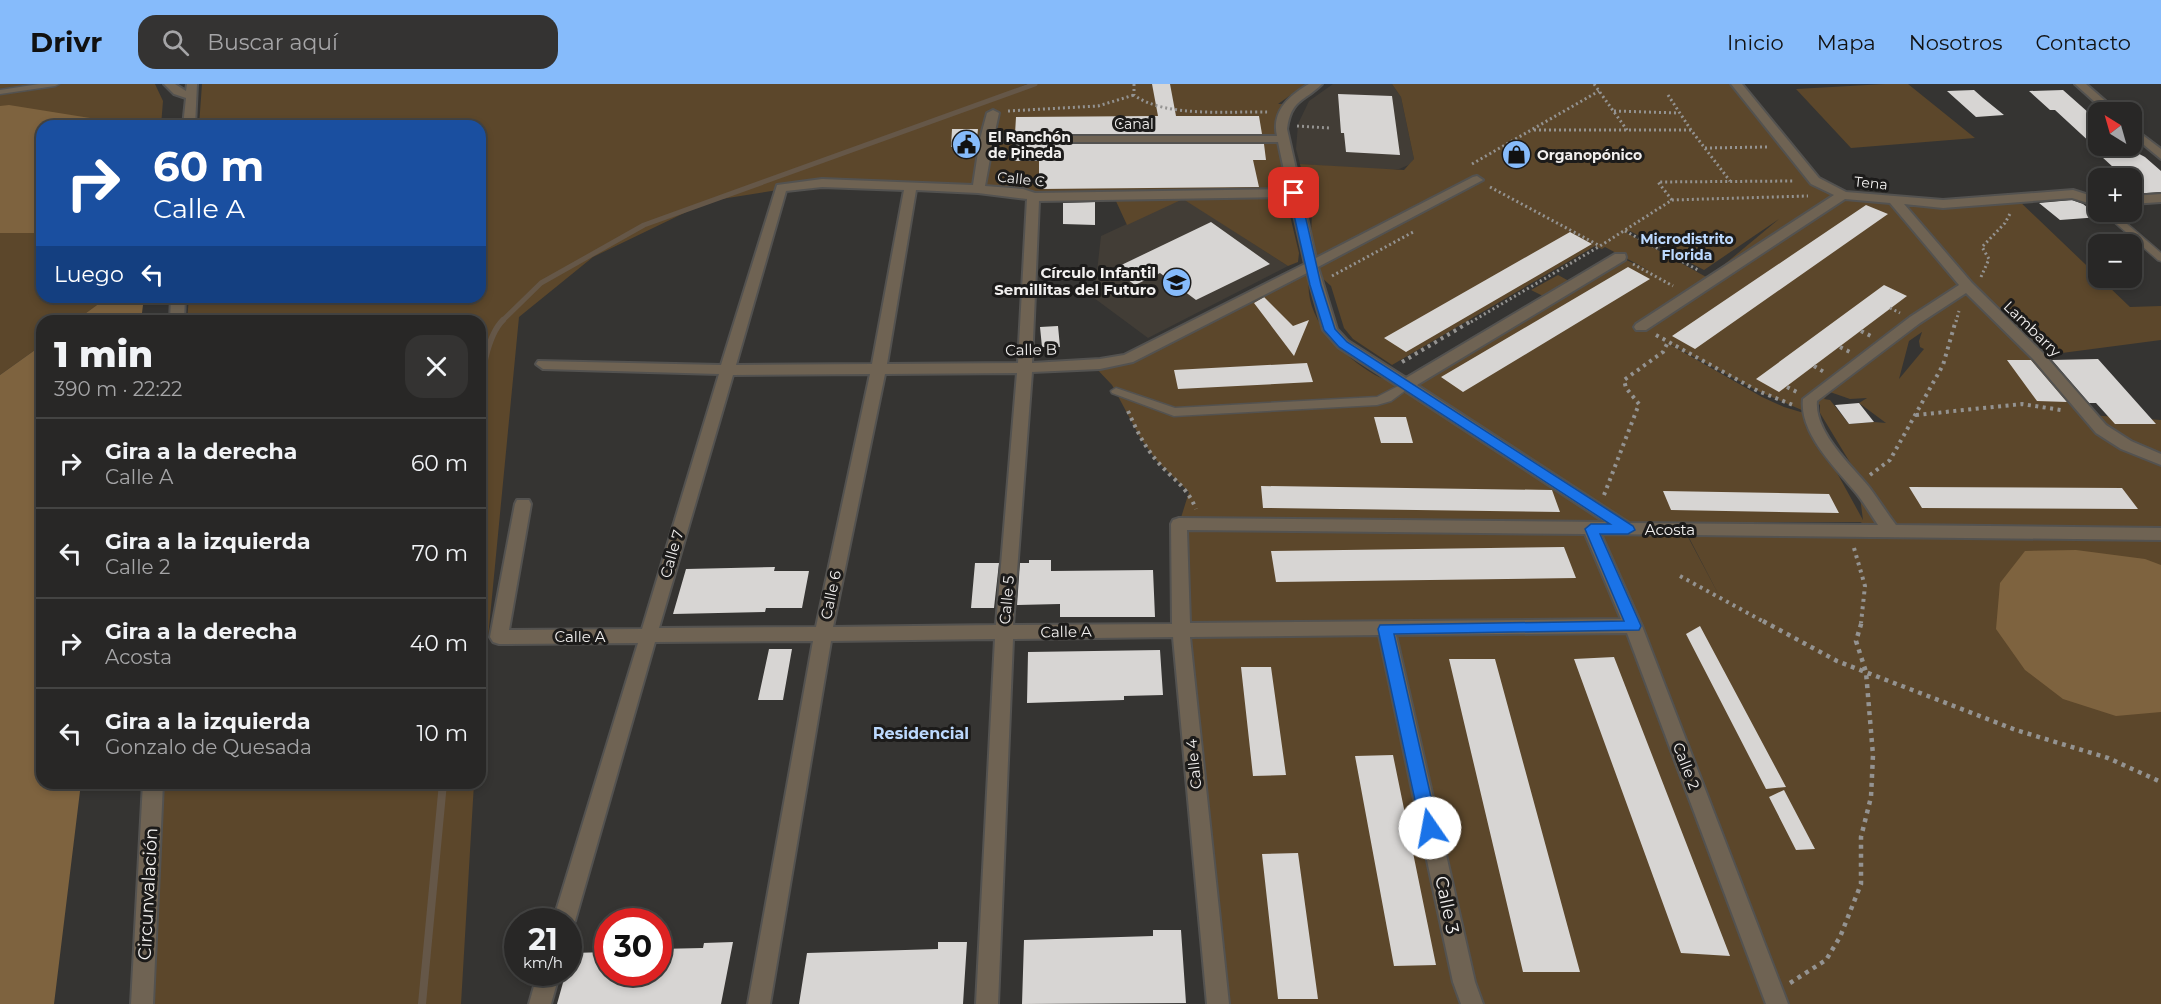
<!DOCTYPE html>
<html lang="es">
<head>
<meta charset="utf-8">
<style>
  :root { --surface:#282726; --page:#343332; --text:#f1f3f6; --muted:#a5a5a7; --line:#444443; --accent:#86bbfb }
  body { margin:0; font-family:Montserrat,sans-serif; background:var(--page); color:var(--text); height:100vh; display:flex; flex-direction:column; font-size:22px; white-space:nowrap }
  * { box-sizing:border-box; margin:0 }
  p { font-size:20px; color:var(--muted) }
  .icon { flex:none; width:33px; height:33px; fill:none; stroke:currentColor; stroke-width:2; stroke-linecap:round; stroke-linejoin:round }
  .map { position:relative; flex:1; overflow:hidden }
  .drawer { position:absolute; left:36px; top:231px; width:450px; height:474px; display:flex; flex-direction:column; background:var(--surface); border-radius:18px; box-shadow:0 3px 9px #0003,0 0 0 2px var(--line) }
  .drawer>* { flex:none }
  .banner { position:absolute; left:36px; top:36px; width:450px; height:183px; border-radius:18px; box-shadow:0 3px 9px #0003,0 0 0 2px var(--line); background:#1a4fa0; color:#fff; overflow:hidden }
  .needle { width:39px; rotate:323deg }
  .controls { position:absolute; left:2088px; top:18px; display:grid; gap:12px }
  .controls a { display:grid; place-items:center; width:54px; height:54px; border-radius:12px; background:var(--surface); box-shadow:0 3px 9px #0003,0 0 0 2px var(--line); font-size:30px }
  .speed { position:absolute; left:504px; top:824px; display:flex; gap:12px; font-size:30px; font-weight:700; text-align:center }
  .speed>* { display:grid; place-content:center; width:78px; height:78px; border-radius:50%; background:var(--surface); box-shadow:0 3px 9px #0003,0 0 0 2px var(--line); line-height:1 }
  .speed small { font-size:15px; font-weight:400 }
  .speed .limit { border:9px solid #d22; background:#fff; color:#111 }
  .pin { position:absolute; display:grid; place-items:center; width:51px; height:51px; color:#fff; margin:-26px; border-radius:12px; box-shadow:0 3px 9px #0006 }
  .me { position:absolute; width:66px; margin:-33px; rotate:348deg; stroke-linejoin:round; filter:drop-shadow(0 0 4px #0008) }
  .turn { display:flex; align-items:center; gap:21px; height:126px; padding:0 18px; font-size:27px }
  .turn .icon { width:78px; height:78px; stroke-width:2.5 }
  .turn b { display:block; font-size:42px; line-height:51px }
  .then { display:flex; align-items:center; height:57px; padding:0 18px; background:#0003; gap:12px; font-size:22px }
  .round { display:grid; place-items:center; flex:none; width:63px; height:63px; border-radius:18px; background:var(--page) }
  .head { display:flex; align-items:center; justify-content:space-between; height:102px; padding:0 18px }
  h1 { font-size:36px; font-weight:800; line-height:45px }
  ul { padding:0; list-style:none }
  li { display:flex; align-items:center; gap:18px; height:90px; padding:0 18px; border-top:2px solid var(--line) }
  li div { flex:1 }
  li b { display:block; font-size:22px }
  li em { font-style:normal }
  header { display:flex; align-items:center; gap:36px; box-sizing:border-box; height:84px; padding:0 30px; background:var(--accent); color:#111 }
  header strong { font-size:28px }
  nav { display:flex; gap:33px; margin-inline-start:auto; font-size:21px }
  .search { width:420px; height:54px; background:var(--page); display:flex; align-items:center; gap:15px; box-sizing:border-box; padding:0 21px; border-radius:18px; color:var(--muted); font-size:22px }
  .map>svg:first-child { display:block }
  .built { fill:#423d36 }
  .green { fill:#5c472b; fill-rule:evenodd }
  .forest { fill:#7e633f }
  .lines { fill:none; stroke-linecap:round; stroke-linejoin:round }
  .stream-far2 { stroke:#655748; stroke-width:5 }
  .stream-far1 { stroke:#655748; stroke-width:6 }
  .stream { stroke:#655748; stroke-width:8 }
  .building { fill:#d7d5d3 }
  .service-casing { stroke:#535250; stroke-width:3 }
  .minor-casing { stroke:#535250; stroke-width:4 }
  .tertiary-casing { stroke:#535250; stroke-width:4 }
  .path-far2 { stroke:#949391; stroke-width:3; stroke-dasharray:2 3; stroke-linecap:butt }
  .path-far1 { stroke:#949391; stroke-width:4; stroke-dasharray:3 4.5; stroke-linecap:butt }
  .path { stroke:#949391; stroke-width:4.5; stroke-dasharray:4 5; stroke-linecap:butt }
  .service { fill:#6f6353; fill-rule:evenodd }
  .minor { fill:#6f6353; fill-rule:evenodd }
  .tertiary { fill:#6f6353; fill-rule:evenodd }
  .route { fill:#1a73e8; stroke:#114b97; stroke-width:1.5 }
  .labels { text-anchor:middle; stroke-width:6; stroke-linejoin:round; paint-order:stroke }
  .far-street-label { font-size:14px; fill:#f2f0ef; stroke:#1c1b1a }
  .far-poi-label { font-size:14px; font-weight:bold; fill:#f2f0ef; stroke:#1c1b1a; text-anchor:start }
  .far-neighbourhood-label { font-size:14px; font-weight:bold; fill:#bcd9fe; stroke:#1c1b1a }
  .poi-label { font-size:15px; font-weight:bold; fill:#f2f0ef; stroke:#1c1b1a; text-anchor:end }
  .street-label { font-size:15px; fill:#f2f0ef; stroke:#1c1b1a }
  .neighbourhood-label { font-size:16px; font-weight:bold; fill:#bcd9fe; stroke:#1c1b1a }
  .near-street-label { font-size:18px; fill:#f2f0ef; stroke:#1c1b1a }
</style>
</head>
<body>
<header>
<strong>Drivr</strong>
<div class="search"><svg class="icon" aria-label="search" viewBox="0 0 24 24"><circle cx="10" cy="10" r="6"/><path d="M15 15l6 6"/></svg>Buscar aquí</div>
<nav><a>Inicio</a><a>Mapa</a><a>Nosotros</a><a>Contacto</a></nav>
</header>
<div class="map">
<svg width="2161" height="920" viewBox="0 0 2161 920">
  <rect width="100%" height="100%" fill="#353432"/>
  <!-- built -->
  <path class="built" d="M1333,0H1392L1401,13L1414,75L1411,80L1399,85L1385,86L1300,80L1296,65L1298,40L1309,17Z
    M1183,114L1288,182L1148,254L1094,214L1101,152Z"/>
  <!-- green -->
  <path class="green" d="M0,0H155L163,17L161,42H42V213H108L75,237H42V261L0,291Z
    M202,0H1027L994,14L1032,0H1306L1278,20H1288L1282,55L1285,111L1299,169L1298,178L1288,182L1183,115L1127,141L1115,115L822,99L709,117L593,173L519,233L480,637V237H187L189,213H480V42H199Z
    M1392,0H1736L1815,97L1843,111L1943,120L2015,113L2130,223L2161,222V256L2039,272L2089,331L2161,336V920H1218L1179,440L1189,408L1157,377L1141,355L1112,301L1093,281L1128,275L1310,184L1312,126L1300,80L1404,86L1414,75L1401,13ZM1779,135L1708,194L1627,149L1630,147L1704,186ZM1595,162L1602,165L1605,163L1650,187L1620,173L1406,301C1396,298 1384,296 1375,291C1338,269 1298,229 1311,184L1331,202L1344,244L1353,255L1392,281ZM1922,248L1919,257L1920,263L1924,265L1899,295L1909,257ZM1655,252L1758,307L1811,330L1820,320V329L1857,390L1863,436L1804,329L1784,323L1762,313ZM1830,308L1850,315L1867,314L1859,319L1886,339L1874,338L1849,340L1830,316L1824,315ZM1680,438H1862L1847,447L1685,446L1722,517Z
    M1885,0H1908L1975,54L1851,64L1796,5Z
    M1558,191L1569,197L1543,212L1531,206Z
    M160,699H474L461,920H146Z"/>
  <!-- forest -->
  <path class="forest" d="M9,21L90,34L88,42H42V149H0V22Z
    M108,213H144L141,237H75Z
    M42,261V699H81L54,920H0V291Z
    M2076,466L2145,475L2161,481V628L2116,632L2063,615L2025,586L1996,545L2000,499L2025,467Z"/>
  <g class="lines">
    <!-- stream-far2 -->
    <path class="stream-far2" d="M501,238L541,199L644,141L1035,0"/>
    <!-- stream-far1 -->
    <path class="stream-far1" d="M480,313C481,291 487,252 503,236"/>
    <!-- stream -->
    <path class="stream" d="M422,920L443,699"/>
  </g>
  <!-- building -->
  <path class="building" d="M1152,0H1170L1176,32H1259L1262,50H1015L1016,33L1158,32Z
    M1974,6L1983,14L2004,31L1976,33L1947,7Z
    M2063,6L2098,37V62H2124L2145,73L2161,87V108L2132,110V94H2120H2125L2102,73H2106L2055,26H2050L2029,7Z
    M1338,10L1392,12L1400,71L1346,68L1344,49H1341Z
    M952,45H978L976,63H951Z
    M1015,60H1264L1266,76H1253L1259,103L1039,105V77H1014Z
    M2072,116L2083,120L2100,133L2060,136L2039,119Z
    M1095,118V141L1063,140V119Z
    M1866,121L1888,130L1695,265L1672,252Z
    M1211,138L1270,180L1196,216L1160,189L1135,201L1113,185Z
    M1570,148L1592,160L1406,268L1384,254Z
    M1628,183L1650,195L1463,308L1441,293Z
    M1884,201L1907,212L1779,308L1756,295Z
    M1264,213L1293,242L1309,236L1294,272L1254,219Z
    M1058,242L1060,263H1042L1040,243Z
    M2098,275L2156,340H2115L2096,319H2089L2052,276Z
    M2007,276H2031L2067,318L2037,317Z
    M1307,279L1313,298L1178,305L1174,286Z
    M1859,319L1874,338L1849,340L1835,321Z
    M1374,333H1406L1413,359H1381Z
    M1261,402L1552,406L1560,428L1263,424Z
    M1909,403L2122,404L2138,425L1922,424Z
    M1663,407L1829,410L1839,429L1671,426Z
    M1564,463L1576,494L1276,498L1271,467Z
    M1029,476H1051V487L1153,486L1155,533H1060V520L1017,521L1020,479H1029Z
    M975,479H999L994,524H971Z
    M775,483L774,487H809L802,524H766L765,528L673,530L686,485Z
    M1700,542L1786,703L1766,705L1686,550Z
    M769,565H792L783,616H758Z
    M1160,566L1163,611L1124,612V616L1027,619L1028,568Z
    M1614,573L1730,872L1681,869L1574,575Z
    M1449,575H1495L1580,888H1523Z
    M1241,583H1271L1286,691L1253,692Z
    M1393,671L1436,881L1394,882L1355,672Z
    M1784,706L1815,765L1796,766L1769,713Z
    M1298,769L1318,915H1278L1262,770Z
    M1153,846H1181L1186,919L1022,920L1024,856L1153,852Z
    M733,858L721,920H557L566,888H568L572,869L608,868V888H658V865L703,864L704,859Z
    M938,858H967L963,920H799L807,869L938,865Z"/>
  <g class="lines">
    <defs>
      <path id="service" d="M39,0H59L55,2L0,10V6Z
        M2103,128H2113L2161,169V177L2158,176Z
        M1406,298L1410,299L1411,301L1410,303L1391,317L1377,321L1174,332L1112,309L1111,307L1116,304L1175,324L1377,313Z"/>
      <path id="minor" d="M1309,0H1322C1304,18 1291,15 1287,45L1316,174L1473,93L1477,92L1483,96L1318,183L1337,245L1348,257L1406,294L1615,170H1625L1626,173L1625,176L1417,301L1629,439L1878,441C1871,431 1865,420 1857,410C1837,385 1799,350 1803,315L1910,233L1959,201L1890,119L1845,115L1646,246H1636L1634,243L1636,240L1834,111L1811,100L1731,0H1742L1819,94L1846,108L1943,116L2073,106L2098,114V122L2072,114L1943,124L1904,120L1972,199L2043,269L2106,341L2131,357L2161,370V381L2121,365L2096,349L2033,275L1966,209L1920,239L1817,317C1814,348 1851,381 1869,403C1878,415 1887,429 1896,441L2161,444V456L1601,450L1642,542L1788,920H1766L1627,549L1396,551L1475,898L1483,920H1461L1453,898L1379,551L1190,553L1229,920H1207L1173,553L1013,555L998,920H976L995,555L831,557L770,920H748L813,557L655,558L575,837L568,845V837H553L638,559L499,560L493,558L490,553L515,420L517,416H529L531,420L509,546L642,545L719,290L543,285L536,280L538,277L721,281L777,101L822,95L973,101L980,55L987,29L993,26L999,29L994,52H1277C1271,27 1290,11 1309,0ZM993,58H1278L1288,105L1035,109L1023,105L985,102ZM822,103L904,106L872,280L736,281L786,107ZM916,106L978,109L1027,115L1018,279L887,280ZM1290,113L1305,180L1124,271L1100,275L1032,279L1039,117ZM1307,189L1323,246L1338,263L1605,438L1179,434L1173,436L1171,440L1172,540L1013,541L1032,288L1100,285L1133,278ZM1017,289L996,541L833,543L885,290ZM870,290L816,543L659,544L733,291ZM1187,446L1585,450L1621,535L1190,539Z
        M2075,0H2086L2118,28H2106Z
        M2132,43L2161,65V75L2132,51Z
        M2161,110V118L2132,120V112Z
        M538,888H560L551,920H529Z"/>
      <path id="tertiary" d="M164,0H175L186,7L187,0H197L195,42H183L186,14L174,10Z
        M171,213H185L184,237H170Z
        M143,699H163L153,920H131Z"/>
    </defs>
    <!-- service casing -->
    <use href="#service" class="service-casing"/>
    <!-- minor casing -->
    <use href="#minor" class="minor-casing"/>
    <!-- tertiary casing -->
    <use href="#tertiary" class="tertiary-casing"/>
    <!-- path-far2 -->
    <path class="path-far2" d="M1134,0V11C1165,34 1230,27 1268,28
      M1594,0L1627,46
      M1668,11L1691,46L1730,97
      M1008,27L1098,22L1134,11
      M1614,27L1679,29
      M1297,42L1329,44
      M1534,46H1691
      M1705,64L1767,63
      M1472,80L1599,7
      M1490,103L1600,162
      M1672,116L1658,98L1794,97
      M1625,147L1698,186
      M1633,180L1673,202
      M1332,192L1415,147
      M1981,193L1989,175L1982,163L2005,139L2011,128
      M1890,224L1900,229
      M1471,238L1600,162L1672,116L1808,112
      M1956,238L1959,227"/>
    <!-- path-far1 -->
    <path class="path-far1" d="M1861,247L1871,252
      M1656,251L1758,307L1793,321
      M1840,263L1850,268
      M1402,278L1473,236
      M1814,282L1824,288
      M1787,303L1797,308
      M1128,327C1136,345 1144,362 1157,377C1173,396 1186,401 1196,425
      M1916,331L2022,320L2061,326
      M1870,391L1890,376L1943,281L1956,236
      M1604,411L1639,320L1626,304L1624,296L1663,268L1668,258
      M1854,464L1865,502L1861,539
      M1680,492L1766,539"/>
    <!-- path -->
    <path class="path" d="M1763,537L1837,577L2016,646L2108,674L2161,698
      M1790,899L1826,876L1840,853L1861,800V753L1871,713L1873,671L1866,588L1856,557L1862,537"/>
    <!-- service -->
    <use href="#service" class="service"/>
    <!-- minor -->
    <use href="#minor" class="minor"/>
    <!-- tertiary -->
    <use href="#tertiary" class="tertiary"/>
  </g>
  <!-- route -->
  <path class="route" d="M1294,106L1300,109L1321,201L1335,245L1347,258L1633,442L1635,446L1628,450H1600L1641,542L1639,546L1394,550L1438,744L1435,749L1430,751L1424,749L1421,744L1378,545L1380,541L1624,537L1585,445L1591,440H1610L1339,263L1324,246L1310,201L1289,109Z"/>
  <!-- icons -->
  <defs>
    <symbol id="civic-disc" viewBox="-11 -11 22 22"><circle r="9.5" fill="#86bbfb" stroke="#1c1b1a"/><path d="M-.6-6.5H3V-4.5H.6V-3L4-1V1h2V6H-6V1h2V-1L-.6-3ZM-1.2 2.5V6h2.4V2.5Z" fill="#111"/></symbol>
    <symbol id="shop-disc" viewBox="-11 -11 22 22"><circle r="9.5" fill="#86bbfb" stroke="#1c1b1a"/><path d="M-5-2.5h2.3a2.7 3.5 0 0 1 5.4 0H5L5.5 6h-11ZM-1.5-2.5h3a1.5 2.3 0 0 0-3 0Z" fill="#111"/></symbol>
    <symbol id="school-disc" viewBox="-11 -11 22 22"><circle r="9.5" fill="#86bbfb" stroke="#1c1b1a"/><path d="M0-5L7-2L0 1L-7-2ZM-4 1L0 2.5L4 1V4Q0 6-4 4Z" fill="#111"/></symbol>
  </defs>
  <g fill-rule="evenodd">
    <use href="#civic-disc" x="950" y="44" width="33" height="33"/>
    <use href="#shop-disc" x="1500" y="54" width="33" height="33"/>
    <use href="#school-disc" x="1160" y="182" width="33" height="33"/>
  </g>
  <g class="labels">
    <!-- far-street labels -->
    <g class="far-street-label">
      <text x="1134" y="45">Canal</text>
      <text transform="translate(1021 95) rotate(6)" y="5">Calle C</text>
      <text transform="translate(1871 99) rotate(6)" y="5">Tena</text>
    </g>
    <!-- far-poi labels -->
    <g class="far-poi-label">
      <text x="988" y="58">El Ranchón<tspan x="988" dy="16">de Pineda</tspan></text>
      <text x="1537" y="76">Organopónico</text>
    </g>
    <!-- far-neighbourhood labels -->
    <g class="far-neighbourhood-label">
      <text x="1687" y="160">Microdistrito<tspan x="1687" dy="16">Florida</tspan></text>
    </g>
    <!-- poi labels -->
    <g class="poi-label">
      <text x="1156" y="194">Círculo Infantil<tspan x="1156" dy="17">Semillitas del Futuro</tspan></text>
    </g>
    <!-- street labels -->
    <g class="street-label">
      <text transform="translate(2032 245) rotate(44)" y="5">Lambarry</text>
      <text transform="translate(1031 266) rotate(-1)" y="5">Calle B</text>
      <text x="1670" y="451">Acosta</text>
      <text transform="translate(672 470) rotate(-74)" y="5">Calle 7</text>
      <text transform="translate(831 511) rotate(-78)" y="5">Calle 6</text>
      <text transform="translate(1007 516) rotate(-85)" y="5">Calle 5</text>
      <text transform="translate(1066 548) rotate(-1)" y="5">Calle A</text>
      <text x="580" y="558">Calle A</text>
      <text transform="translate(1194 680) rotate(-96)" y="5">Calle 4</text>
      <text transform="translate(1686 682) rotate(69)" y="5">Calle 2</text>
    </g>
    <!-- neighbourhood labels -->
    <g class="neighbourhood-label">
      <text x="921" y="655">Residencial</text>
    </g>
    <!-- near-street labels -->
    <g class="near-street-label">
      <text transform="translate(148 810) rotate(-87)" y="6">Circunvalación</text>
      <text transform="translate(1447 821) rotate(78)" y="6">Calle 3</text>
    </g>
  </g>
</svg>
<div class="controls">
<a><svg class="needle" viewBox="-14 -14 28 28"><path d="M0-13l5 13h-10z" fill="#e53935"/><path d="M0 13l5-13h-10z" fill="#a5a5a7"/></svg></a>
<a>+</a>
<a>−</a>
</div>
<div class="speed"><div>21<small>km/h</small></div><div class="limit">30</div></div>
<div class="pin" style="left:1294px;top:109px;background:#d93025"><svg class="icon" aria-label="arrive" viewBox="0 0 24 24"><path d="M6 21V4h12l-3 4 3 4H6"/></svg></div>
<svg class="me" style="left:1430px;top:744px" viewBox="-20 -20 40 40"><circle r="19" fill="#fff"/><path d="M0-13L10 11 0 6-10 11z" fill="#1a73e8"/></svg>
<div class="banner">
<div class="turn"><svg class="icon" aria-label="right" viewBox="0 0 24 24"><path d="M7 20v-9h11M14 6l5 5-5 5"/></svg><div><b>60 m</b>Calle A</div></div>
<div class="then">Luego<svg class="icon" aria-label="left" viewBox="0 0 24 24"><path d="M17 20v-9H6M10 6l-5 5 5 5"/></svg></div>
</div>
<section class="drawer">
<div class="head"><div><h1>1 min</h1><p>390 m · 22:22</p></div><a class="round"><svg class="icon" aria-label="close" viewBox="0 0 24 24"><path d="M6 6l12 12M18 6L6 18"/></svg></a></div>
<ul>
<li><svg class="icon" aria-label="right" viewBox="0 0 24 24"><path d="M7 20v-9h11M14 6l5 5-5 5"/></svg><div><b>Gira a la derecha</b><p>Calle A</p></div><em>60 m</em></li>
<li><svg class="icon" aria-label="left" viewBox="0 0 24 24"><path d="M17 20v-9H6M10 6l-5 5 5 5"/></svg><div><b>Gira a la izquierda</b><p>Calle 2</p></div><em>70 m</em></li>
<li><svg class="icon" aria-label="right" viewBox="0 0 24 24"><path d="M7 20v-9h11M14 6l5 5-5 5"/></svg><div><b>Gira a la derecha</b><p>Acosta</p></div><em>40 m</em></li>
<li><svg class="icon" aria-label="left" viewBox="0 0 24 24"><path d="M17 20v-9H6M10 6l-5 5 5 5"/></svg><div><b>Gira a la izquierda</b><p>Gonzalo de Quesada</p></div><em>10 m</em></li>
</ul>
</section>
</div>
</body>
</html>
